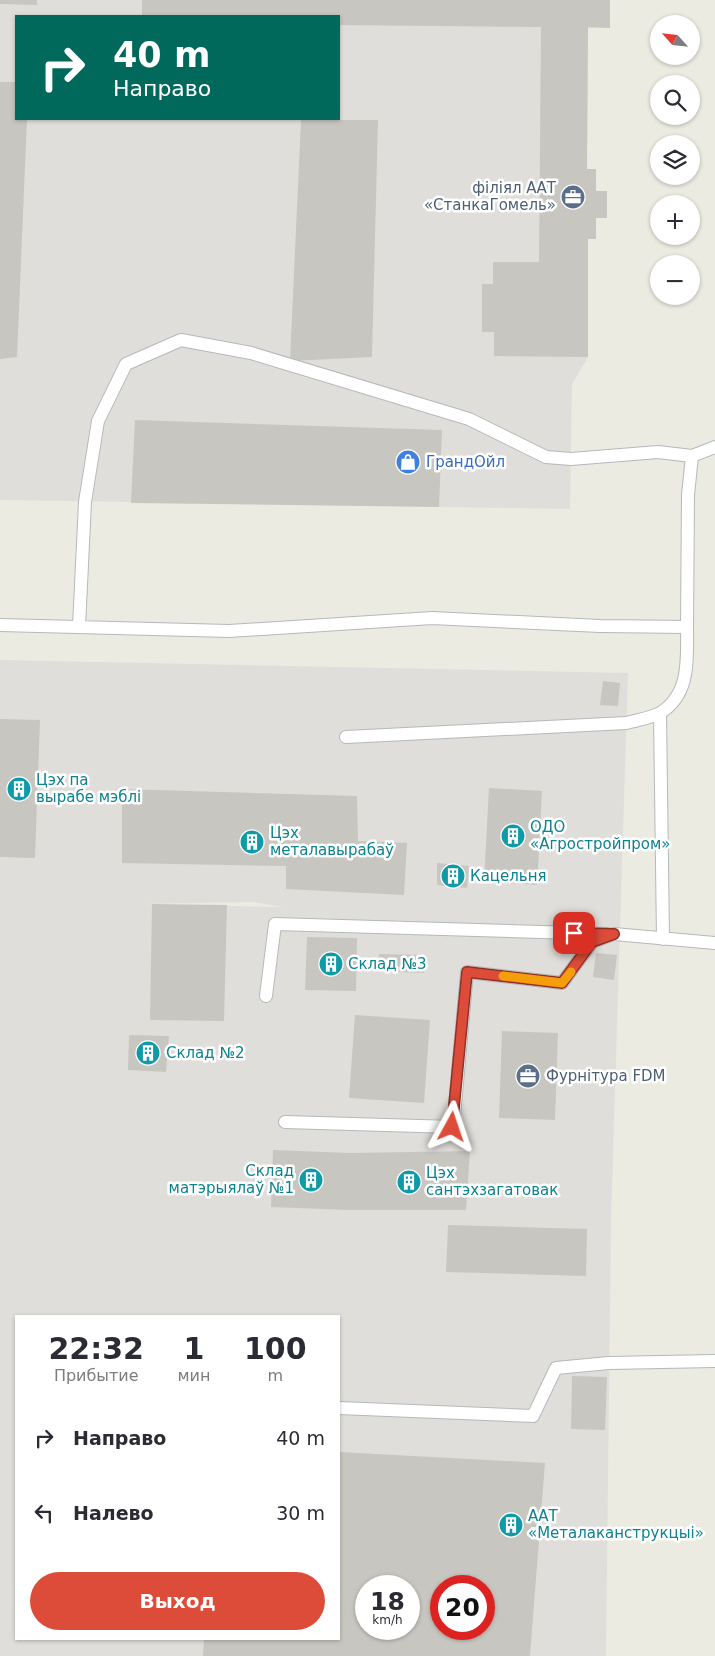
<!DOCTYPE html>
<html lang="ru">
<head>
<meta charset="utf-8">
<style>
  :root { --surface:#fff; --page:#f2f2f3; --text:#2b2b33; --muted:#7c7c81; --accent:#dd4c38 }
  body { margin:0; font-family:"DejaVu Sans",sans-serif; background:var(--page); color:var(--text); height:100vh; display:flex; flex-direction:column; font-size:19px; white-space:nowrap }
  * { box-sizing:border-box; margin:0 }
  p { font-size:16px; color:var(--muted) }
  .icon { flex:none; width:28px; height:28px; fill:none; stroke:currentColor; stroke-width:2; stroke-linecap:round; stroke-linejoin:round }
  .map { position:relative; flex:1; overflow:hidden }
  .side { position:absolute; left:15px; top:1315px; width:325px; height:325px; display:flex; flex-direction:column; background:var(--surface); border-radius:0px; box-shadow:0 1px 4px #0004 }
  .side>* { flex:none }
  .hud { position:absolute; left:15px; top:15px; width:325px; height:105px; border-radius:0px; box-shadow:0 1px 4px #0004; background:#00695c; color:#fff; overflow:hidden }
  .needle { width:32px; rotate:297deg }
  .controls { position:absolute; left:650px; top:15px; display:grid; gap:10px }
  .controls a { display:grid; place-items:center; width:50px; height:50px; border-radius:50%; background:var(--surface); box-shadow:0 1px 4px #0004; font-size:25px }
  .speed { position:absolute; left:355px; top:1575px; display:flex; gap:10px; font-size:25px; font-weight:700; text-align:center }
  .speed>* { display:grid; place-content:center; width:65px; height:65px; border-radius:50%; background:var(--surface); box-shadow:0 1px 4px #0004; line-height:1 }
  .speed small { font-size:12px; font-weight:400 }
  .speed .limit { border:8px solid #d22; background:#fff; color:#111 }
  .pin { position:absolute; display:grid; place-items:center; width:42px; height:42px; color:#fff; margin:-21px; border-radius:10px; box-shadow:0 2px 8px #0006 }
  .me { position:absolute; width:55px; margin:-28px; rotate:5deg; stroke-linejoin:round; filter:drop-shadow(0 0 4px #0008) }
  .turn { display:flex; align-items:center; gap:18px; height:105px; padding:0 15px; font-size:22px }
  .turn .icon { width:65px; height:65px; stroke-width:2.5 }
  .turn b { display:block; font-size:35px; line-height:42px }
  .eta { display:flex; justify-content:space-evenly; align-items:center; height:85px; text-align:center }
  .eta b { font-size:30px; font-weight:700; line-height:35px }
  .action { display:flex; gap:10px; margin-top:auto; padding:10px 15px }
  .action a { flex:1; height:58px; border-radius:30px; background:var(--accent); color:#fff; font-size:20px; font-weight:700; line-height:58px; text-align:center }
  ul { padding:0; list-style:none }
  li { display:flex; align-items:center; gap:15px; height:75px; padding:0 15px }
  li div { flex:1 }
  li b { display:block; font-size:19px }
  li em { font-style:normal }
  .map>svg:first-child { display:block }
  .industrial { fill:#e0deda; fill-rule:evenodd }
  .building { fill:#c8c6c0; fill-rule:evenodd }
  .lines { fill:none; stroke-linecap:round; stroke-linejoin:round }
  .lane-casing { stroke:#b5b8bc; stroke-width:14 }
  .lane { stroke:#fff; stroke-width:12 }
  .route-casing { stroke:#903124; stroke-width:12 }
  .route { stroke:#dd4c38; stroke-width:9 }
  .slow { stroke:#f59e0b; stroke-width:9 }
  .labels { text-anchor:middle; stroke-width:5; stroke-linejoin:round; paint-order:stroke }
  .service-label { font-size:15px; fill:#4e5e75; stroke:#fff; text-anchor:end }
  .shop-label { font-size:15px; fill:#366cbe; stroke:#fff; text-anchor:start }
  .culture-label { font-size:15px; fill:#0d838f; stroke:#fff; text-anchor:start }
</style>
</head>
<body>
<div class="map">
<svg width="715" height="1656" viewBox="0 0 715 1656">
  <rect width="100%" height="100%" fill="#ecebe2"/>
  <!-- industrial -->
  <path class="industrial" d="M0,0H610V28H588L587,169H596V191H607V218H596L588,239V357L572,384L570,509L0,500ZM16,16H339V119H16Z
    M0,660L628,673L611,1219L606,1656H0ZM252,902L283,907L141,904ZM16,1316H339V1639H16ZM366,1586H409V1629H366ZM441,1586H484V1629H441Z"/>
  <!-- building -->
  <path class="building" d="M0,0H37V5L0,4Z
    M142,0H610V28L588,27L587,169H596V191H607V218H596V239H588V357L494,356V332H482V284H493V262H539L541,27L339,25V16H142Z
    M0,82H16V119H27L17,357L0,359Z
    M301,120H378L372,357L290,361Z
    M135,420L442,430L439,507L131,503Z
    M603,681L620,683L618,706L600,705Z
    M0,719L40,720L35,858L0,857Z
    M489,788L542,791L537,885L484,882Z
    M122,789L357,796L358,841L407,843L404,895L286,889V866L122,863Z
    M437,863L469,866L467,888L437,885Z
    M152,904L227,905L224,1021L150,1020Z
    M307,937L357,938L356,991L305,990Z
    M596,953L617,955L614,980L593,977Z
    M379,954L425,955L424,973L378,971Z
    M355,1015L430,1020L424,1103L349,1098Z
    M502,1031L558,1033L555,1120L499,1118Z
    M129,1035L169,1036L166,1072L128,1070Z
    M273,1150L350,1153L470,1151L466,1210H348L271,1207Z
    M448,1225L587,1229L586,1276L446,1272Z
    M572,1376L607,1377L605,1430L571,1429Z
    M339,1452L545,1463L530,1656H203L204,1639H339ZM366,1586H409V1629H366ZM441,1586H484V1629H441Z"/>
  <g class="lines">
    <defs>
      <path id="lane" d="M0,625L229,631L432,618L600,626L687,627L688,495L692,456L715,447
        M79,627L85,502L98,421L126,364L181,340L251,353L469,419L546,457L571,459L658,452L692,456
        M660,713L663,939
        M346,737L626,723C637,720 651,718 660,713C691,694 687,658 687,627
        M266,996L275,924L606,934
        M285,1122L453,1127L467,972L562,983L592,942L614,934L715,943
        M339,1408L533,1416L556,1368L609,1363L715,1361"/>
    </defs>
    <!-- lane casing -->
    <use href="#lane" class="lane-casing"/>
    <!-- lane -->
    <use href="#lane" class="lane"/>
  </g>
  <g class="lines">
    <defs>
      <path id="route" d="M452,1127L467,972L562,983L592,942L614,934L574,933"/>
    </defs>
    <!-- route casing -->
    <use href="#route" class="route-casing"/>
    <!-- route -->
    <use href="#route" class="route"/>
    <!-- slow -->
    <path class="slow" d="M503,976L562,983L571,972"/>
  </g>
  <!-- icons -->
  <defs>
    <symbol id="office-disc" viewBox="-11 -11 22 22"><circle r="9.5" fill="#5c6f8a" stroke="#fff"/><path d="M-6-3h4V-5.5h4V-3h4V5H-6ZM-1-4.5V-3h2v-1.5ZM-6 0V1H6V0Z" fill="#fff"/></symbol>
    <symbol id="shop-disc" viewBox="-11 -11 22 22"><circle r="9.5" fill="#3f7fe0" stroke="#fff"/><path d="M-5-2.5h2.3a2.7 3.5 0 0 1 5.4 0H5L5.5 6h-11ZM-1.5-2.5h3a1.5 2.3 0 0 0-3 0Z" fill="#fff"/></symbol>
    <symbol id="building-disc" viewBox="-11 -11 22 22"><circle r="9.5" fill="#0f9aa8" stroke="#fff"/><path d="M-4-6H4V6H1V3H-1V6H-4ZM-2.5-4.3h1.7v1.8h-1.7ZM.8-4.3h1.7v1.8H.8ZM-2.5-1h1.7V.8h-1.7ZM.8-1h1.7V.8H.8Z" fill="#fff"/></symbol>
  </defs>
  <g fill-rule="evenodd">
    <use href="#office-disc" x="559" y="183" width="28" height="28"/>
    <use href="#shop-disc" x="394" y="448" width="28" height="28"/>
    <use href="#building-disc" x="5" y="775" width="28" height="28"/>
    <use href="#building-disc" x="499" y="822" width="28" height="28"/>
    <use href="#building-disc" x="238" y="828" width="28" height="28"/>
    <use href="#building-disc" x="439" y="862" width="28" height="28"/>
    <use href="#building-disc" x="317" y="950" width="28" height="28"/>
    <use href="#building-disc" x="134" y="1039" width="28" height="28"/>
    <use href="#office-disc" x="514" y="1062" width="28" height="28"/>
    <use href="#building-disc" x="297" y="1166" width="28" height="28"/>
    <use href="#building-disc" x="395" y="1168" width="28" height="28"/>
    <use href="#building-disc" x="497" y="1511" width="28" height="28"/>
  </g>
  <g class="labels">
    <!-- service labels -->
    <g class="service-label">
      <text x="556" y="193">філіял ААТ<tspan x="556" dy="17">«СтанкаГомель»</tspan></text>
      <text x="546" y="1081" text-anchor="start">Фурнітура FDM</text>
    </g>
    <!-- shop labels -->
    <g class="shop-label">
      <text x="426" y="467">ГрандОйл</text>
    </g>
    <!-- culture labels -->
    <g class="culture-label">
      <text x="36" y="785">Цэх па<tspan x="36" dy="17">вырабе мэблі</tspan></text>
      <text x="530" y="832">ОДО<tspan x="530" dy="17">«Агростройпром»</tspan></text>
      <text x="270" y="838">Цэх<tspan x="270" dy="17">металавырабаў</tspan></text>
      <text x="470" y="881">Кацельня</text>
      <text x="348" y="969">Склад №3</text>
      <text x="166" y="1058">Склад №2</text>
      <text x="294" y="1176" text-anchor="end">Склад<tspan x="294" dy="17">матэрыялаў №1</tspan></text>
      <text x="426" y="1178">Цэх<tspan x="426" dy="17">сантэхзагатовак</tspan></text>
      <text x="528" y="1521">ААТ<tspan x="528" dy="17">«Металаканструкцыі»</tspan></text>
    </g>
  </g>
</svg>
<div class="controls">
<a><svg class="needle" viewBox="-14 -14 28 28"><path d="M0-13l5 13h-10z" fill="#e53935"/><path d="M0 13l5-13h-10z" fill="#7c7c81"/></svg></a>
<a><svg class="icon" aria-label="search" viewBox="0 0 24 24"><circle cx="10" cy="10" r="6"/><path d="M15 15l6 6"/></svg></a>
<a><svg class="icon" aria-label="layers" viewBox="0 0 24 24"><path d="M12 4l9 5-9 5-9-5zM3 14l9 5 9-5"/></svg></a>
<a>+</a>
<a>−</a>
</div>
<div class="speed"><div>18<small>km/h</small></div><div class="limit">20</div></div>
<div class="pin" style="left:574px;top:933px;background:#d93025"><svg class="icon" aria-label="arrive" viewBox="0 0 24 24"><path d="M6 21V4h12l-3 4 3 4H6"/></svg></div>
<svg class="me" style="left:452px;top:1127px" viewBox="-20 -20 40 40"><path d="M0-17L14 15 0 8-14 15z" fill="#dd4c38" stroke="#fff" stroke-width="4"/></svg>
<div class="hud">
<div class="turn"><svg class="icon" aria-label="right" viewBox="0 0 24 24"><path d="M7 20v-9h11M14 6l5 5-5 5"/></svg><div><b>40 m</b>Направо</div></div>
</div>
<section class="side">
<div class="eta">
<div><b>22:32</b><p>Прибытие</p></div>
<div><b>1</b><p>мин</p></div>
<div><b>100</b><p>m</p></div>
</div>
<ul>
<li><svg class="icon" aria-label="right" viewBox="0 0 24 24"><path d="M7 20v-9h11M14 6l5 5-5 5"/></svg><div><b>Направо</b></div><em>40 m</em></li>
<li><svg class="icon" aria-label="left" viewBox="0 0 24 24"><path d="M17 20v-9H6M10 6l-5 5 5 5"/></svg><div><b>Налево</b></div><em>30 m</em></li>
</ul>
<div class="action"><a>Выход</a></div>
</section>
</div>
</body>
</html>
